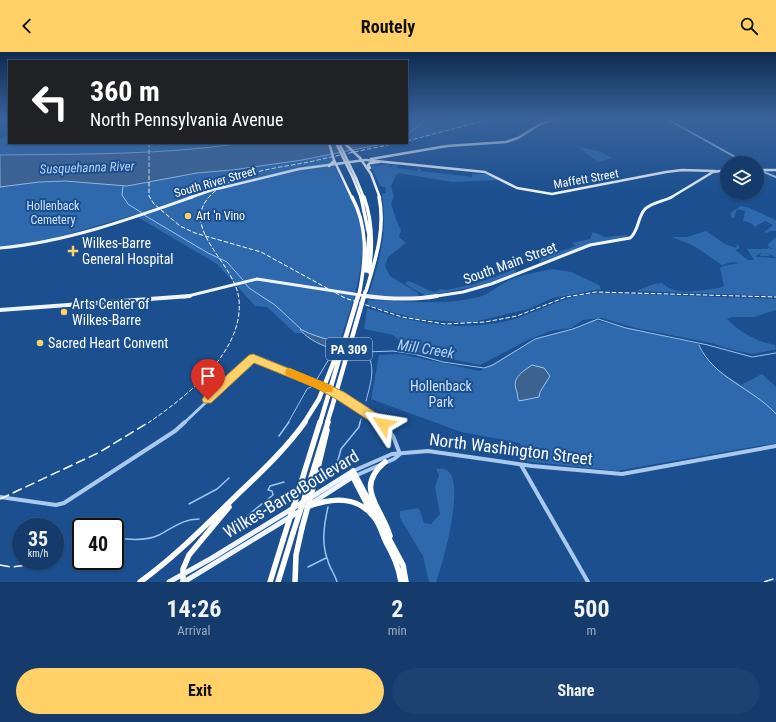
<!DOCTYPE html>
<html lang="en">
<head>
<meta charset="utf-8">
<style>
  :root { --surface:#143b6b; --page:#1d4271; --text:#f1f3f6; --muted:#9dadc1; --line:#33557e; --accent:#ffd166 }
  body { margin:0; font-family:"Roboto Condensed",sans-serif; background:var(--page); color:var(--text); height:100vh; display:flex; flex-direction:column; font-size:15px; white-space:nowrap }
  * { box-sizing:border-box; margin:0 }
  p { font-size:13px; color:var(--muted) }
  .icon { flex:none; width:22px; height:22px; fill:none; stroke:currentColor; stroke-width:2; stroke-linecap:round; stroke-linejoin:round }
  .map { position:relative; height:530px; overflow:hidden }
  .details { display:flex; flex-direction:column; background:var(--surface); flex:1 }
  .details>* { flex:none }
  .hud { position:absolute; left:8px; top:8px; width:400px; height:84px; border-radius:0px; box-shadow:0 1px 3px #0004,0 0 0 1px var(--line); background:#202124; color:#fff; overflow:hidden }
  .controls { position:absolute; left:720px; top:104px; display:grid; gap:8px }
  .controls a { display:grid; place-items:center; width:44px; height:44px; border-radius:50%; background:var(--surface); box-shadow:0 1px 3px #0004,0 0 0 1px var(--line); font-size:20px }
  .speed { position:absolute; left:12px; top:466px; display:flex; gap:8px; font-size:20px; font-weight:700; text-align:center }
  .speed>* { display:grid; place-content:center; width:52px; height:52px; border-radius:50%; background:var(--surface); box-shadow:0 1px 3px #0004,0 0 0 1px var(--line); line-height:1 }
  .speed small { font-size:10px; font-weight:400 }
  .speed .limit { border:2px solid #111; border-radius:6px; background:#fff; color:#111 }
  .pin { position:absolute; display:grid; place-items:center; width:34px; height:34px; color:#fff; margin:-41px -17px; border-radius:50% 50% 50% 0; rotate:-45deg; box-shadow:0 0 4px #0007 }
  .pin .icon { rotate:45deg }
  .me { position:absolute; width:44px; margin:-22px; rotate:303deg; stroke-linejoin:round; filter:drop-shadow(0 0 3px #0008) }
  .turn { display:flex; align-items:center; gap:14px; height:84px; padding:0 16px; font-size:18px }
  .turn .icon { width:52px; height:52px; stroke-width:2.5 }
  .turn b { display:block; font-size:28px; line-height:34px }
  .eta { display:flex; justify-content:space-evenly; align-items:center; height:68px; text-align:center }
  .eta b { font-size:24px; font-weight:700; line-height:28px }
  .primary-button { display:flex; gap:8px; margin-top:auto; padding:8px 16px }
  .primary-button a { flex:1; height:46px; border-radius:24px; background:var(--accent); color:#111; font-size:16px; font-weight:700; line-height:46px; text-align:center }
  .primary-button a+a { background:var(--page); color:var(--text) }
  header { display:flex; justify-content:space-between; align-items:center; height:52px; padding:0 16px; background:var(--accent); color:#111; font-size:18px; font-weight:700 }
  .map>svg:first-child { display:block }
  .green { fill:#2e69ad }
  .water { fill:#3c6290; stroke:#9cc4f0 }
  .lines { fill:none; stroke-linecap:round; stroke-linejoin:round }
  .stream-far1 { stroke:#9cc4f0; stroke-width:1 }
  .stream { stroke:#9cc4f0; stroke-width:1.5 }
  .minor-far2 { stroke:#a9c9ee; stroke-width:2 }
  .minor-far1 { stroke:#a9c9ee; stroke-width:3 }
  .minor { stroke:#a9c9ee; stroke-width:4 }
  .major-far3 { stroke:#f0f6ff; stroke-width:2.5 }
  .major-far2 { stroke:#f0f6ff; stroke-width:3 }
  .major-far1 { stroke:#f0f6ff; stroke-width:4 }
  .major { stroke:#f0f6ff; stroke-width:5 }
  .highway-far3 { stroke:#fff; stroke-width:2.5 }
  .highway-far2 { stroke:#fff; stroke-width:3.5 }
  .highway-far1 { stroke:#fff; stroke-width:4.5 }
  .highway { stroke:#fff; stroke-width:5.5 }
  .rail-far1 { stroke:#fff; stroke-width:1; stroke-dasharray:4.5 2; stroke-linecap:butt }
  .rail { stroke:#fff; stroke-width:1.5; stroke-dasharray:10 4; stroke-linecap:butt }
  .major-bridge { stroke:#f0f6ff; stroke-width:2.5 }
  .highway-bridge-far3 { stroke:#fff; stroke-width:2.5 }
  .highway-bridge-far2 { stroke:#fff; stroke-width:3.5 }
  .highway-bridge-far1 { stroke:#fff; stroke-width:4.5 }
  .highway-bridge { stroke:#fff; stroke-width:5.5 }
  .route { fill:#ffd166; stroke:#a68842 }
  .slow { fill:#f59e0b }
  .poi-dot { fill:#ffd166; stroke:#1b4f8f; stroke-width:1.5 }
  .labels { text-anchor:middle; stroke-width:4; stroke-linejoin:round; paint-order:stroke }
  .far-street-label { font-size:12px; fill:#fff; stroke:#1b4f8f }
  .far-park-label { font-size:12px; fill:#cfe3fa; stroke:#1b4f8f }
  .far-poi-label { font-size:12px; fill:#fff; stroke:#1b4f8f; text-anchor:start }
  .far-water-label { font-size:13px; font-style:italic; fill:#b5d3f5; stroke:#1b4f8f }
  .shield { fill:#1b4f8f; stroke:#bbcadd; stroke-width:1 }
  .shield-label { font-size:13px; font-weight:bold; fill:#fff }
  .poi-label { font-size:14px; fill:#fff; stroke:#1b4f8f; text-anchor:start }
  .street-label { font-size:14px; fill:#fff; stroke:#1b4f8f }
  .park-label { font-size:14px; fill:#cfe3fa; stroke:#1b4f8f }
  .water-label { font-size:15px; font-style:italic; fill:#b5d3f5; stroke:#1b4f8f }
  .near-street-label { font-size:17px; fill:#fff; stroke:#1b4f8f }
</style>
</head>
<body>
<header><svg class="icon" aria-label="back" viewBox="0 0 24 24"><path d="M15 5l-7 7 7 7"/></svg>Routely<svg class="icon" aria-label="search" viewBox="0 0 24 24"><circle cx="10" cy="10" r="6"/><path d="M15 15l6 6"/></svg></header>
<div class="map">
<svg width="776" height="530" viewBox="0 0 776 530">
  <rect width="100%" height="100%" fill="#1b4f8f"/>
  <!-- green -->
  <path class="green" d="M429,67H452L447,71L465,68L463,67H495L407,88V82Z
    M9,81V91H243C163,103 81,102 0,103V87L4,86Z
    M578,95L599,99L612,106L598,110Z
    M331,102C336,123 350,140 357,160C372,200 352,254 339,291C324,288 310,280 295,281L267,255L255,254L217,212L134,163L35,192L0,195V135L39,130L65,129L127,134L197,121L232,118Z
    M373,111L374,114L390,112L389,115H392L393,112L398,113L397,116L417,119L418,117H421V119L472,125V122H488L499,128L452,130L399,121L396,123L391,134L394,145L391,151C393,158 397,172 401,178L399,185L406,191L388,205L385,214L390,224L418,241L419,243L417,245L368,244C380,209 388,179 382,142L386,141L385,135L380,134L371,114Z
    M741,154L747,155L776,168V179H771L766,181L764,180L773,173L765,169L755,175L751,171L743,169L745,159L737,157L734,166H732L730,161Z
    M706,179L725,192L736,196L737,192L740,196L735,198L748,208H754L747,197H768L767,195L774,198L769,195L768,192L776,185V205L763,200L771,204H760L761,200L756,204L768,220L757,205L776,206V244L636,239L654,232L662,231C676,245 702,238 719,236L724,234L720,216L723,214L739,211L732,210L722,213L694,194L672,185H687Z
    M593,180L605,185L627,183L630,185L587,193L541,210L533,203L551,197V200C559,200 567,197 576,194L572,191L590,187Z
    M516,217L515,221L484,233L426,244L405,232L407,229C418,231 426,239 436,240L440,237L447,238L474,232Z
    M552,217L571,220L599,233L601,237L553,246L528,257L470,271L417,267L367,253L368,248C405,249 442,254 479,245C488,243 500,232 510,228C523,222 538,220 552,217Z
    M603,241L776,247V258L754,265H732L727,267C739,280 758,290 775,293L776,297L754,302L737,299L711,291L635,276L602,266L583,268L571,276L550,279L528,288L480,313L402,297L400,289L393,283L364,277L367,256C413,271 459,280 507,269C529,264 549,252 570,246C581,242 592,242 603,241Z
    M593,268L698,292L704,305L718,318L741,333L762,322L776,335V391L616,419L525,409L520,391L461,380L371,347L379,303L400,302L480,319L535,287L573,277Z
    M436,417C440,417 444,416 448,419C465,432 443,512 436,530H429L423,504L400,466V459L419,456L424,471L431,472L440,462L435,435L439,423Z"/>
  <!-- water -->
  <path class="water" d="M407,67H428L407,82Z
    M243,91H388L302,108L232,118L197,121L127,134L65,129L39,130L0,135V103C81,102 163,103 243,91Z
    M300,277C322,289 346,289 365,300C349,305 309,292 300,277Z
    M532,313L544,316L550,324L540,340L539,345L519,349C517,346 518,344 517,340C511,326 521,321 532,313Z"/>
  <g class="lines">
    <!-- stream-far1 -->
    <path class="stream-far1" d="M123,134L122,143L128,152L142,161
      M144,163L208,201L227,210L243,228
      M245,231L249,236L275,253L301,277
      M699,293C713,326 753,336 776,362
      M365,300L393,299L414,302L443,310L484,316L493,313L535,287L573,277L598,267L626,276L708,293L752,305L776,301
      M366,300C377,315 370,333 366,349
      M317,327L332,302L331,296
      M288,371L307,337L311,335
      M360,371L361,367"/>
    <!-- stream -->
    <path class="stream" d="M279,384L289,370
      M330,419L335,416
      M335,419L341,397L359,375L360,370
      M189,452L217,437L229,426
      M328,455C324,473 321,492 328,509C330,517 335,522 337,530
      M227,472H237L273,443L272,439L268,438L270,434L284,430
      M118,486C131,488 146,489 159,483C173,476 182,467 199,467
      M308,515L326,506"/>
    <!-- minor-far2 -->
    <path class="minor-far2" d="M667,67L746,111
      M759,118L776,125"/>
    <!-- minor-far1 -->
    <path class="minor-far1" d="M184,371L253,306L320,333L382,371"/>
    <!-- minor -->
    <path class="minor" d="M381,370L393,384L400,402
      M521,413L588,530
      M353,419L392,402L428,399L532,414L622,422L776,394
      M357,423L394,407L400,402
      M0,445L56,453L64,451L175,379L185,370"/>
    <!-- major-far3 -->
    <path class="major-far3" d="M371,107L447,94L506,90L518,86L542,71L555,67
      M366,108L485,120L517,136L552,142L666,120L682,118L715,119
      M757,118H776
      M221,136L299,117L365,108
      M189,146L215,137
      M670,146L713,120L727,118"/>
    <!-- major-far2 -->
    <path class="major-far2" d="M0,196C66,190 130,167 192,145
      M184,245L257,227L373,245
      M430,245L463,240L491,232L590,193L630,186C639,179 637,166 645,157C651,151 664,149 672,145"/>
    <!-- major-far1 -->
    <path class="major-far1" d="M365,244C389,247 413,248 437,244
      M0,258L190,244"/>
    <!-- major -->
    <path class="major" d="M310,446L353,419
      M312,451L354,424
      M169,530L212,506L303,450
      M184,530L300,459"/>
    <!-- highway-far3 -->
    <path class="highway-far3" d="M360,106L371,122L380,146
      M334,108L352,146
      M329,114L334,109
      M370,116L368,113L370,111L379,110
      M353,126L361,146
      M356,126L364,146"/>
    <!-- highway-far2 -->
    <path class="highway-far2" d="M352,145C368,175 366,205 360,238
      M361,145L369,183L366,219
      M364,145C373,170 373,194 369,220
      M366,239C375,209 386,177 379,145"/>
    <!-- highway-far1 -->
    <path class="highway-far1" d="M304,371L319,347
      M320,371L326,351
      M327,371L332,355"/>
    <!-- highway -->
    <path class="highway" d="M385,410C354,436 381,454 390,484
      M353,419L403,513L406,530
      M353,419V425L371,460
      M315,428L327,378
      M310,429L328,370
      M300,434L320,370
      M307,455C330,446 357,443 374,465C380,472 382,482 386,490C393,503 399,515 401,530
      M140,530C175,505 205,474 236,444C260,421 285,398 305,370
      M183,530V517L189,503L229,455
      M270,530L283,488
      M278,530L293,481
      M295,530L296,503L302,476"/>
    <!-- rail-far1 -->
    <path class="rail-far1" d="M407,89L491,67
      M149,91V144L154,152L180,174L195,181L261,200L345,246L402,265L445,272L485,270L517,264L566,245L596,240L776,245
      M148,371C186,345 244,300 239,248C236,210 175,175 213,141C238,119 278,116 309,110C339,103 368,97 398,91"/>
    <!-- rail -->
    <path class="rail" d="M0,447L100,400L149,370
      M0,513L11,515L35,512
      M764,530L776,526"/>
    <!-- major-bridge -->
    <path class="major-bridge" d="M215,137L221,136"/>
    <!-- highway-bridge-far3 -->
    <path class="highway-bridge-far3" d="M329,91L334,108
      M336,91L353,126
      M339,91L356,126
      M344,91L360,106"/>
    <!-- highway-bridge-far2 -->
    <path class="highway-bridge-far2" d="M358,245L360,238
      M364,245L365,240"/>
    <!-- highway-bridge-far1 -->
    <path class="highway-bridge-far1" d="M319,347L340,294
      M326,351L358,244
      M332,355L364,244"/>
    <!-- highway-bridge -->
    <path class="highway-bridge" d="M302,476L315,428
      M293,481L310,429
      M283,488L300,434"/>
  </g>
  <!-- sky -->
  <linearGradient id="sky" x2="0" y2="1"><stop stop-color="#0f2b4f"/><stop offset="0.47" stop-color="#39639b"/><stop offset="1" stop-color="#39639b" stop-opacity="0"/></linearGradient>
  <rect width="776" height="142" fill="url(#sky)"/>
  <!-- route -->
  <path class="route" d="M253,302L323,330L344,340L387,368L389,372L387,375L383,377L379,375L336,347L316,336L254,311L211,351H204L202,348L204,344L249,303Z"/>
  <!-- slow -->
  <path class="slow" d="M290,316L332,334L333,337L332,340H324L286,323L285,320L286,317Z"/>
  <!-- markers -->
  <g class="poi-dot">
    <circle cx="188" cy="164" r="4"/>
    <path d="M71 193h4v4h4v4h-4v4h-4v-4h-4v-4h4z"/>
    <circle cx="64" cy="260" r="4"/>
    <circle cx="40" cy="291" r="4"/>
  </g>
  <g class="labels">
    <!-- far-street labels -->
    <g class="far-street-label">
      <text transform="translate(586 127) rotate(-10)" y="4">Maffett Street</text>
      <text transform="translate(215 130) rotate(-16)" y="4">South River Street</text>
    </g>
    <!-- far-park labels -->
    <g class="far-park-label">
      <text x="53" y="158">Hollenback<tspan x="53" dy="14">Cemetery</tspan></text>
    </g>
    <!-- far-poi labels -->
    <g class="far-poi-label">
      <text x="196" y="168">Art 'n Vino</text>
    </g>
    <!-- far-water labels -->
    <g class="far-water-label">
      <text transform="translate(87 115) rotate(-2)" y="5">Susquehanna River</text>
    </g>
    <!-- shield labels -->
    <rect class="shield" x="326" y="286" width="46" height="22" rx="3"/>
    <g class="shield-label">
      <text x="349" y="302">PA 309</text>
    </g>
    <!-- poi labels -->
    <g class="poi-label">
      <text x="82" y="196">Wilkes-Barre<tspan x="82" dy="16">General Hospital</tspan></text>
      <text x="72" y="257">Arts Center of<tspan x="72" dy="16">Wilkes-Barre</tspan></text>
      <text x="48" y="296">Sacred Heart Convent</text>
    </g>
    <!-- street labels -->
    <g class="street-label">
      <text transform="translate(510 211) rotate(-20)" y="5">South Main Street</text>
    </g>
    <!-- park labels -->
    <g class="park-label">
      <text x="441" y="339">Hollenback<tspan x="441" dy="16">Park</tspan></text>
    </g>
    <!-- water labels -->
    <g class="water-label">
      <text transform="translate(426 297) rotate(9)" y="5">Mill Creek</text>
    </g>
    <!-- near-street labels -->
    <g class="near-street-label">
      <text transform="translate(511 397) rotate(7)" y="6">North Washington Street</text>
      <text transform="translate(291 442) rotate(-31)" y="6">Wilkes-Barre Boulevard</text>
    </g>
  </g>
</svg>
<div class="controls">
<a><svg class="icon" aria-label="layers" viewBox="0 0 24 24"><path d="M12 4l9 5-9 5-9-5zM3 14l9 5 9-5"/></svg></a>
</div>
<div class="speed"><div>35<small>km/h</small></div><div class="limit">40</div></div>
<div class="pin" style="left:208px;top:348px;background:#d93025"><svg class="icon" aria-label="arrive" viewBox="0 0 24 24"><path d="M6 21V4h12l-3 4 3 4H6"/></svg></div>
<svg class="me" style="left:383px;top:372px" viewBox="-20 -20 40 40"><path d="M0-17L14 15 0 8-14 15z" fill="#ffd166" stroke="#fff" stroke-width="4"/></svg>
<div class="hud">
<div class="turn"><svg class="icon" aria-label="left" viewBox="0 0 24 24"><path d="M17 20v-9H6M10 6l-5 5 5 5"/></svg><div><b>360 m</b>North Pennsylvania Avenue</div></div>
</div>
</div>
<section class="details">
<div class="eta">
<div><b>14:26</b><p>Arrival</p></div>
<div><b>2</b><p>min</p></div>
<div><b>500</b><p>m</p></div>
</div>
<div class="primary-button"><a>Exit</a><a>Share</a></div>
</section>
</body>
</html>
